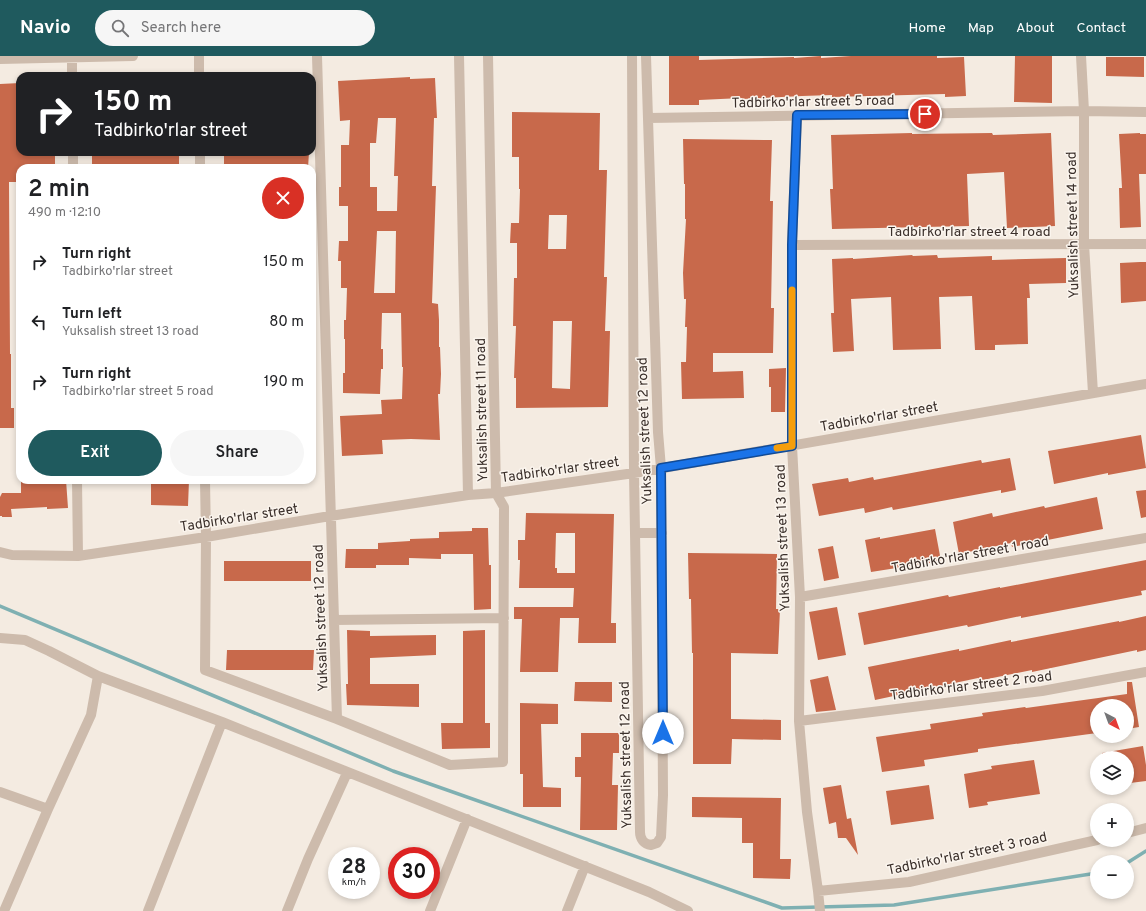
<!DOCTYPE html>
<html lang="en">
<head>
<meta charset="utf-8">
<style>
  :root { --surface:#fff; --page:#f6f6f6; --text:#202124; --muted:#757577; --accent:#1f5a5e }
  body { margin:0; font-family:Overpass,sans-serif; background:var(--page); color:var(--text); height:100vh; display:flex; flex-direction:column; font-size:15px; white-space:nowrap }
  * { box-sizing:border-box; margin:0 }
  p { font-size:13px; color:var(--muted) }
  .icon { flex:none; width:22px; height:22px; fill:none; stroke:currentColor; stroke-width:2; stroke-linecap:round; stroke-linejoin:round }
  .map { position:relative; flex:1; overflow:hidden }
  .panel { position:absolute; left:16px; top:108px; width:300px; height:320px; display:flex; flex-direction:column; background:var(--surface); border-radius:12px; box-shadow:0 2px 6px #0003 }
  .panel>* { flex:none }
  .hud { position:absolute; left:16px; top:16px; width:300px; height:84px; border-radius:12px; box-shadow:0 2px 6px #0003; background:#202124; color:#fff; overflow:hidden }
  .needle { width:26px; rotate:139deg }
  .tools { position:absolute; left:1090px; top:643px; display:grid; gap:8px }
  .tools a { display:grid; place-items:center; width:44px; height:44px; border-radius:50%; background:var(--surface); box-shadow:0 2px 6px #0003; font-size:20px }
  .speed { position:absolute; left:328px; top:791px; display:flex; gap:8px; font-size:20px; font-weight:700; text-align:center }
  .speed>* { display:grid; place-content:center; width:52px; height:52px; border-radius:50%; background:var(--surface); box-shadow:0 2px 6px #0003; line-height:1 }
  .speed small { font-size:10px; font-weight:400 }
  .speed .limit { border:6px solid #d22; background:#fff; color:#111 }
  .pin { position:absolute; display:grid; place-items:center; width:34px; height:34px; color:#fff; margin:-17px; border:2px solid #fff; border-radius:50%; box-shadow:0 1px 4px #0007 }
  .me { position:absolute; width:44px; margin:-22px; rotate:0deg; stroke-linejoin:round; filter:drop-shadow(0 0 3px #0008) }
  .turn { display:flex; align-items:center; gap:14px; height:84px; padding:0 12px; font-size:18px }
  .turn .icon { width:52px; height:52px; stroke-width:2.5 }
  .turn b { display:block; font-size:28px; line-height:34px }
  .round { display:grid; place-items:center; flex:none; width:42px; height:42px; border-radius:21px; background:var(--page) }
  .summary { display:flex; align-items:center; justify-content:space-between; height:68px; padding:0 12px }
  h1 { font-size:24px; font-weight:600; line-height:30px }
  .action { display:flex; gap:8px; margin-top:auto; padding:8px 12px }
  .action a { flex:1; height:46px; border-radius:24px; background:var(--accent); color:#fff; font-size:16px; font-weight:600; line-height:46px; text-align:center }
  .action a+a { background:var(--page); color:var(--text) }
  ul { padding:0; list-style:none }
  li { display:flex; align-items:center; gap:12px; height:60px; padding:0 12px }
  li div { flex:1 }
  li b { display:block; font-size:15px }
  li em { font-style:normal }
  header { display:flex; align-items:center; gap:24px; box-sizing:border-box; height:56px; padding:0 20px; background:var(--accent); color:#fff }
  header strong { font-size:19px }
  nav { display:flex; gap:22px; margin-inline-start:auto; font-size:14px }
  .search { width:280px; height:36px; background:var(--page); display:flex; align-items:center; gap:10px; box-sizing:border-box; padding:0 14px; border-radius:22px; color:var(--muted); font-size:15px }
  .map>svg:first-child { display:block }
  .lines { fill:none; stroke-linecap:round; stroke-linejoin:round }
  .stream { stroke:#7fb0b2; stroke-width:3.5 }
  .building { fill:#c8694b; fill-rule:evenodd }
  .minor { stroke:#cdbbac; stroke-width:10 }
  .route-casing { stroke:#114b97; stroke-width:10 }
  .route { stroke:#1a73e8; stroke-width:7 }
  .slow { stroke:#f59e0b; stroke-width:7 }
  .labels { text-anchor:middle; stroke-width:3; stroke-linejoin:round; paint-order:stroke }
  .street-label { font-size:14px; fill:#3b302b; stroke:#fbf5ee }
</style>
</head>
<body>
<header>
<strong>Navio</strong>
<div class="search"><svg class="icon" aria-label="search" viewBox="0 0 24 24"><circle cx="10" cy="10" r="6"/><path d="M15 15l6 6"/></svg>Search here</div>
<nav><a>Home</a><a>Map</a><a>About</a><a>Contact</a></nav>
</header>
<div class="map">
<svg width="1146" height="855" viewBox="0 0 1146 855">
  <rect width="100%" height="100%" fill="#f4ebe1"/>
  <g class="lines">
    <!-- stream -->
    <path class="stream" d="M0,550L393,715L782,852L894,849L1097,817
      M1127,807L1146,795"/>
  </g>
  <!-- building -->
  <path class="building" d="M669,0H699V4L794,1V2L821,0V2L851,0H937V2L964,1L966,40L945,41V38L832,41V39L802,40L742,43V42L699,44V49H669Z
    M1015,0H1052V47L1014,46Z
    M1106,1H1144V21L1106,20Z
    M410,21V23L435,22L437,62H434L433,95L432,130H436L432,247L438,248L439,264V291H440L441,318L440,338H438L440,384L411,383L382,384L383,398L342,400L340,360L382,358L381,344L402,343L403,311H402L401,257H382L381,293H383V313H381L380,338L343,337V317H345V283H344V264H346L347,232H341V205H338L339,185H348V150H339V131H341V89H349L350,64L340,65L338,25ZM378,62H396L394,120H398L397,155H377V131H370V87H376ZM377,175H396L395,237H374Z
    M20,27V96H55V112H20V126H9L10,298H11V352H14V372H0V28Z
    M512,56L600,57L599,114H607L604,221H607L605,275H610L608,351L516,352V322H514L516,270H513L514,222H517V187H510L511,167H519L520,133H519V101H512ZM549,159H567L566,193H548ZM553,265H572L570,333L552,332Z
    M912,77V78L992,77L993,79L1051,77L1055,170L1007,172L1004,116L967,118L969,170L832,173L830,133H833L831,79Z
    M1140,77V78H1146V118H1139L1141,171L1120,172L1119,132H1122L1119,78Z
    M683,83L772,84L770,145H773L771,252H774L773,297H713V316L743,315L744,342L682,343L681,306H686L687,271H685L686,243H684L683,217L686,163H685V128H684Z
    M92,96H179V112H92Z
    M224,96H309L308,112H224Z
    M912,199L913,200L937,199L938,202L992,200V204L1066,202V227L1029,228L1030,242H1027L1028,288L995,289V294H975L972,240L939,241L941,293L893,294L891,241L851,243L854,295L833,296L831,257H834L832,203L853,202V203Z
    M1140,206H1146V245L1121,247L1120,207Z
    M786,312L785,356H771V331H769V313Z
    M1141,379L1146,412L1108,419V417L1054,428L1048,395Z
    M1010,402L1016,434L1001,437V434L893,454L892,451L865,457L864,452L819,460L812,428L848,422L849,426L873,421L874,424L981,404L982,407Z
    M21,424H66L68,452L47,453V451L11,453L12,461H2V460H0V441L2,437H21Z
    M151,424H189L188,450L151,449Z
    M1146,434V461L1141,462L1136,435Z
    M1097,441L1103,473L1012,491L1011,487L959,498L953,466L992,457L993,461L1044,450L1045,452Z
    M526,457L614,458L611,567H616V587H578L579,562H560L558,616H520L522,563H514V551H573L574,532H519L520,504H518V484H525ZM556,477H575V517H557V512H555Z
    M472,472H488L489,509H491V553L474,554L473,498H441V503L409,502V509H376V512H345L346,493H378V487L410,485V483L439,482V476L472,475Z
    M935,473L941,505L871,516L865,484L880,481V483Z
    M833,490L839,522L824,525L818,493Z
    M688,497L777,498L776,553H780L778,598L731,597V663L781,664V684L732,683L731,708H693V597H692L691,543H689Z
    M1146,504V534L1141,535L1142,539L1021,562V560L968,571L967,569L864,589L858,557L948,539L949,541L1000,531V532Z
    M224,505H311V525H224Z
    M837,551L846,599L818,604L809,556Z
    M1146,560V594L1137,596V594L1032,616V614L978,625V622L875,644L868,611L959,593V595L1011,584V586L1119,565V566Z
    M347,574L370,575V580L436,579V599L370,602V628H419V651L347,649L346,628H348Z
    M485,574V667H490V692L442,693L441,667H463V575Z
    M227,594H314L313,614H226Z
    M828,620L836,654L816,656L810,624Z
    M575,626H612V646L574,645Z
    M1127,626H1132L1139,671L1127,673V650H1097V677L978,693V696L924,704L925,710L882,716L876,681L931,673L930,668L983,660L982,657L1025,651L1026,652L1127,638Z
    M520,647L558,648V668H541L543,731L561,732V751H523V718H520Z
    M581,677H619V697H613L612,729H618L617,774H580L581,721H575V701H581Z
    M1143,690L1146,709V725L1130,727L1127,702H1102V697Z
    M1034,704L1040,738L987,746L988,749L969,752L964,718L992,713L991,710Z
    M841,729L847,763L851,762L858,799L846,782H838L836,766L829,768L823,732Z
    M929,729L934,763L891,769L886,735Z
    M692,741L781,742L780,803H791L790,823L753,822V787H742V762L692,761Z"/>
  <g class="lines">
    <!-- minor -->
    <path class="minor" d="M199,0V20
      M317,0L337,663L450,709L503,706L504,451L496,437L488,0
      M459,0L468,439
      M632,0L634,417L640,776C640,783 644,788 651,789L657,787L661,781L663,739L661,412L658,376L646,0
      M1081,0L1084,55V188L1093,337
      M72,1V20
      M0,3L133,0
      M797,59L792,189V390L800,541L799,665L807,756L818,835L820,855
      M648,62L1084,55L1146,56
      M73,96V112
      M200,96V112
      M792,189L1146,188
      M77,424L78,500
      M205,424L206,481L205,614L337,663
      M635,477H662
      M0,496L12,499L78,500L206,481L330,460L468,439L496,437L634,417L1146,328
      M800,541L1146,482
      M334,564L504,562
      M0,582L25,584L49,595L98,620L222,666L649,836L688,855
      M799,665L1042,635L1146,616
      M0,736L48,753
      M1127,777L1146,772
      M818,835L909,826L1097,784
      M4,855L48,753L91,659L98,620
      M148,855L222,666
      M287,855L308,803L347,717
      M430,855L467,763
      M567,855L585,810"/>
  </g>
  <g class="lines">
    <defs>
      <path id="route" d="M663,677L661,412L792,390V189L797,59L925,58"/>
    </defs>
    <!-- route casing -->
    <use href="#route" class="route-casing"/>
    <!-- route -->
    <use href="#route" class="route"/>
    <!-- slow -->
    <path class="slow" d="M777,392L792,390V234"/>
  </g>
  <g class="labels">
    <!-- street labels -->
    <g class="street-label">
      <text transform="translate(813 45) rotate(-1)" y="5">Tadbirko'rlar street 5 road</text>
      <text transform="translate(1072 169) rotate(-91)" y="5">Yuksalish street 14 road</text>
      <text x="969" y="180">Tadbirko'rlar street 4 road</text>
      <text transform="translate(481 354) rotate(-91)" y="5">Yuksalish street 11 road</text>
      <text transform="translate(879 360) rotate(-10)" y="5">Tadbirko'rlar street</text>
      <text transform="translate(644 375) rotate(-92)" y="5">Yuksalish street 12 road</text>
      <text transform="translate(560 413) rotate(-8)" y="5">Tadbirko'rlar street</text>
      <text transform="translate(239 461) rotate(-9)" y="5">Tadbirko'rlar street</text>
      <text transform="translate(782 482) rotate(-92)" y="5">Yuksalish street 13 road</text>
      <text transform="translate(970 498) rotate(-10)" y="5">Tadbirko'rlar street 1 road</text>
      <text transform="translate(320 562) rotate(-92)" y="5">Yuksalish street 12 road</text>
      <text transform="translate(971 629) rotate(-7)" y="5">Tadbirko'rlar street 2 road</text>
      <text transform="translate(625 699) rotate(-91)" y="5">Yuksalish street 12 road</text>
      <text transform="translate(967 797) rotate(-12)" y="5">Tadbirko'rlar street 3 road</text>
    </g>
  </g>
</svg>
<div class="tools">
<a><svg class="needle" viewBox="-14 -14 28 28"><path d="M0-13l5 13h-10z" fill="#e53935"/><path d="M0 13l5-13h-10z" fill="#757577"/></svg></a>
<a><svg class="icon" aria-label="layers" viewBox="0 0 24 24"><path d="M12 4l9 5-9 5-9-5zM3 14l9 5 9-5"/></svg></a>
<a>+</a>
<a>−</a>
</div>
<div class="speed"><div>28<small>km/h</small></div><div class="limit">30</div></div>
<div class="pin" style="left:925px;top:58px;background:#d93025"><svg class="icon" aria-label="arrive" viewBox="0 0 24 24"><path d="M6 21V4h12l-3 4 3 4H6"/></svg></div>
<svg class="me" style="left:663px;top:677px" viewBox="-20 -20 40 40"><circle r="19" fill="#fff"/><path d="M0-13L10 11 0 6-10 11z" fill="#1a73e8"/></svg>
<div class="hud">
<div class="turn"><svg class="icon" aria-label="right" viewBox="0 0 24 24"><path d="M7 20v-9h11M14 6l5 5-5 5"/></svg><div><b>150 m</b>Tadbirko'rlar street</div></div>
</div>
<section class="panel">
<div class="summary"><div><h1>2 min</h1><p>490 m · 12:10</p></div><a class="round" style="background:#d93025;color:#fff"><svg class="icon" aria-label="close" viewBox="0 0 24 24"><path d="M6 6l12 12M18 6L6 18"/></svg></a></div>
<ul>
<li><svg class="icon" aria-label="right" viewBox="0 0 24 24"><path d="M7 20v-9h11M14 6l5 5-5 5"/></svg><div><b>Turn right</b><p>Tadbirko'rlar street</p></div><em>150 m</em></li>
<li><svg class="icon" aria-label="left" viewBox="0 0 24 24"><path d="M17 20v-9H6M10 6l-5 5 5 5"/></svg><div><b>Turn left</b><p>Yuksalish street 13 road</p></div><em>80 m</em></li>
<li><svg class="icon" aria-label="right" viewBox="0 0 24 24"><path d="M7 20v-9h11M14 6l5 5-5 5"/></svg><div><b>Turn right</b><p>Tadbirko'rlar street 5 road</p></div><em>190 m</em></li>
</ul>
<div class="action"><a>Exit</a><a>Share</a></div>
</section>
</div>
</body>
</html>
